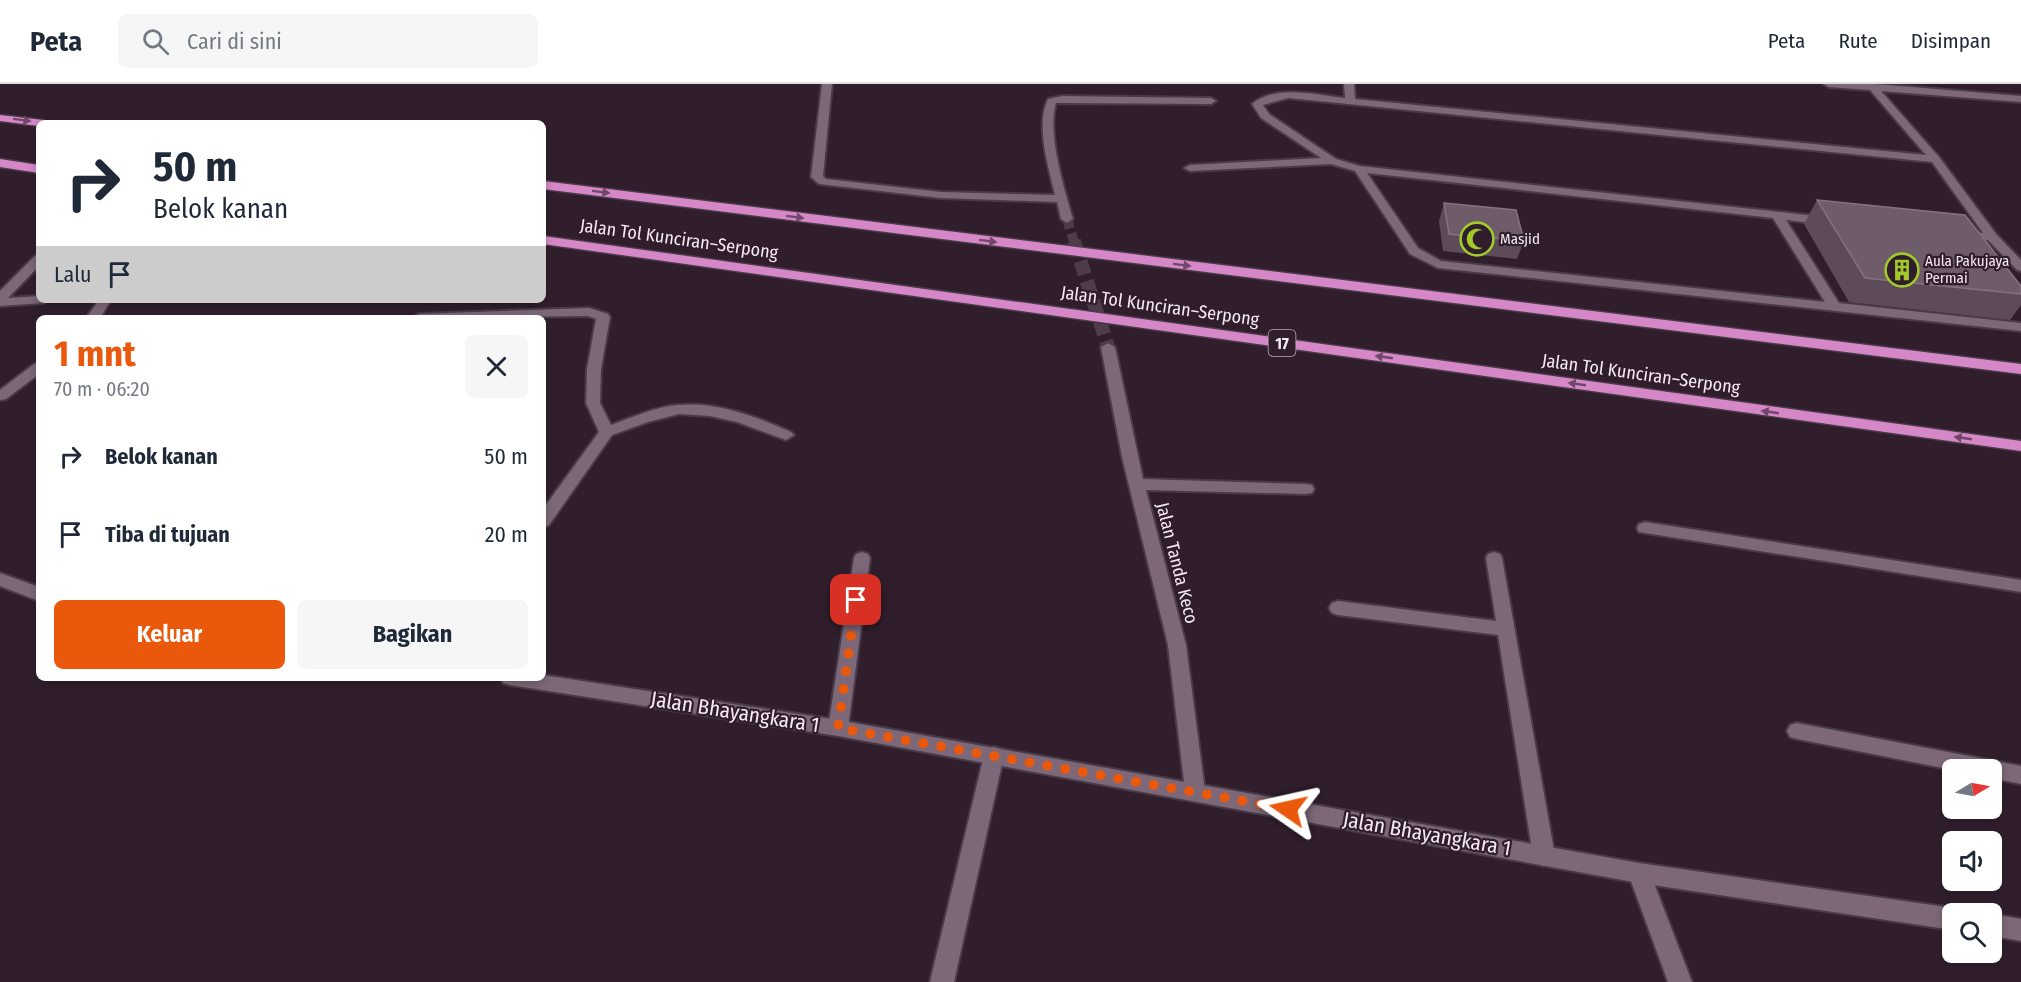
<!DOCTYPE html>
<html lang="id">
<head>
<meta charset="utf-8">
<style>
  :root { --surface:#fff; --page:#f6f6f7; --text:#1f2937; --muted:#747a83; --line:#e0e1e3; --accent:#ea580c }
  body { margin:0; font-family:"Fira Sans Condensed",sans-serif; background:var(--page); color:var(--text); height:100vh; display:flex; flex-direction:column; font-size:22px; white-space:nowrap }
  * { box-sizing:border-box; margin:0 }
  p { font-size:20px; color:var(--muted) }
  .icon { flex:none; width:33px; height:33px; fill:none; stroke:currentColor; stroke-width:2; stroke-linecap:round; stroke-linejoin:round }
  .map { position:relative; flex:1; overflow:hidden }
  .details { position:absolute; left:36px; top:231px; width:510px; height:366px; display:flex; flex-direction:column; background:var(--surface); border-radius:9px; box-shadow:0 3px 9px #0003 }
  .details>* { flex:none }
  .banner { position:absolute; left:36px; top:36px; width:510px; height:183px; border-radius:9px; box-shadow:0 3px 9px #0003; background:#fff; color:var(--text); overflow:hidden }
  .needle { width:39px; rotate:80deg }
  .tools { position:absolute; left:1942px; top:675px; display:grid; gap:12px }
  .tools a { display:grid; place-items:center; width:60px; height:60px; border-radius:9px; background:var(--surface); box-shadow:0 3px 9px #0003; font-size:30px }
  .pin { position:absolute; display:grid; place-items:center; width:51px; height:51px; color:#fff; margin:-26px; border-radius:12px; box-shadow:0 3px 9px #0006 }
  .me { position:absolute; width:66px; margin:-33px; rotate:281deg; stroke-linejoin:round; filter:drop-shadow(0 0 4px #0008) }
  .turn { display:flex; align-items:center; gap:21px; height:126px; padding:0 18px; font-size:27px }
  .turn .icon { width:78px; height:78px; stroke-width:2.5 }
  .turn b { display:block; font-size:42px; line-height:51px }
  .then { display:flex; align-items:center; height:57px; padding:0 18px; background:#0003; gap:12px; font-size:22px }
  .round { display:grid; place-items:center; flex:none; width:63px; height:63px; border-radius:9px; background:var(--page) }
  .summary { display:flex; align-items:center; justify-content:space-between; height:102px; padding:0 18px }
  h1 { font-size:36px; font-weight:700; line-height:45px; color:var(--accent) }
  .action { display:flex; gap:12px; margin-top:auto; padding:12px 18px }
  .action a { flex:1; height:69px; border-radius:9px; background:var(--accent); color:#fff; font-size:24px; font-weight:700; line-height:69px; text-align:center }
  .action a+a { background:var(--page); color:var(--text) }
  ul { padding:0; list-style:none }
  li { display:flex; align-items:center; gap:18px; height:78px; padding:0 18px }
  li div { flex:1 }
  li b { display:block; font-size:22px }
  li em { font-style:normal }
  header { display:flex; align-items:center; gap:36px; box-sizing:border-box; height:84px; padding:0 30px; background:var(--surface); border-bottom:2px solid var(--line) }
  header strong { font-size:28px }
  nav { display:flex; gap:33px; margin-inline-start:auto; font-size:21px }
  .search { width:420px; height:54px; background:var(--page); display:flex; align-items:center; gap:15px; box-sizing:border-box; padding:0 21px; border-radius:9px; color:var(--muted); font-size:22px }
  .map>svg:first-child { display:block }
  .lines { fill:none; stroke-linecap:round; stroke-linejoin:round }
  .minor-tunnel-far1 { stroke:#4e3c4a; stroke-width:10; stroke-dasharray:10 5; stroke-linecap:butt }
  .minor-tunnel { stroke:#4e3c4a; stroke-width:14; stroke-dasharray:14 7; stroke-linecap:butt }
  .minor-casing { stroke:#483a46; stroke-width:4 }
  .tertiary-casing { stroke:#483a46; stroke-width:4 }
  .motorway-casing { stroke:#483a46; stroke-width:3 }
  .minor { fill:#7c6878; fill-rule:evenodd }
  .tertiary { fill:#7c6878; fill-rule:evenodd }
  .motorway { fill:#d687c8; fill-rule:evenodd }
  .wall { fill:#5e4b5a }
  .building { fill:#6f5c6b; stroke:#847280; stroke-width:1.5 }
  .oneway { fill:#72486a }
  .route { stroke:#ea580c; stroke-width:10; stroke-dasharray:0 18 }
  .labels { text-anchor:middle; stroke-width:4.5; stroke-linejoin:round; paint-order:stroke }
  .far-poi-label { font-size:15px; fill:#f5e9f2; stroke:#301e2c; text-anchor:start }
  .shield { fill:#301e2c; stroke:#baacb7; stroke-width:1.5 }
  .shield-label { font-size:16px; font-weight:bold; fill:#f5e9f2 }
  .street-label { font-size:18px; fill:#f5e9f2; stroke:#301e2c }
  .near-street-label { font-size:21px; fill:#f5e9f2; stroke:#301e2c }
</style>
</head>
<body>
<header>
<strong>Peta</strong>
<div class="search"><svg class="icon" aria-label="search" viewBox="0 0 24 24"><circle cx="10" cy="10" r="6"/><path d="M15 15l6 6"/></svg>Cari di sini</div>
<nav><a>Peta</a><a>Rute</a><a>Disimpan</a></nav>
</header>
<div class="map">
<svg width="2021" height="898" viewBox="0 0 2021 898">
  <rect width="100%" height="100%" fill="#301e2c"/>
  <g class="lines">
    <!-- minor-tunnel-far1 -->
    <path class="minor-tunnel-far1" d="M1067,135L1074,158"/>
    <!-- minor-tunnel -->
    <path class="minor-tunnel" d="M1074,157L1108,263"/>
    <defs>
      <path id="minor" d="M822,0H832L823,92L826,95L941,108L1055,111C1049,84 1035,42 1048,15L1062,12L1211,14L1216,17L1211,20L1056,19C1047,50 1064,104 1073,135L1067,139L1061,135L1057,118L941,114L819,100L811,93Z
        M1344,0H1354L1355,15L1926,71L1870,6L1829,3L1824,0H1875L2021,12V18L1881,7L1939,73L1996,150L2021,176V187L2017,186L1988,156L1956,153V147L1983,149L1932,78L1288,14L1263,21L1269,30L1336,75L1360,82L1834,134L1836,137L1830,141L1786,136L1839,219L2021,239V247L1438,184L1410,170L1355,87L1331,80L1190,87L1184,84L1190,81L1321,74L1261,34L1252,20C1276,0 1316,11 1345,14ZM1367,89L1773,134L1825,218L1441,177L1418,164Z
        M39,171V182L8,214L39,212V216H45L44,219L0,222V207L35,172Z
        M99,216H111L100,234H86Z
        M589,224L608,230L610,233L601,285L600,319L611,341C633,333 655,323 678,321C717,317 757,333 791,348L794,351L786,356L737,338L710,332L679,330L648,338L612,351L549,441L543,443V425L599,348L586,319L587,285L596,235L588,232L412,234L419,230Z
        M1108,259L1115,263L1143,395L1306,400L1312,401L1314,405L1312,409L1306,410L1146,406L1186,561L1205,707L1202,713L1195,716L1188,713L1185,707L1168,561L1122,373L1101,263Z
        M39,279V290L6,315L0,316V306L34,280Z
        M1645,438L2021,496V508L1639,448L1637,444L1639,440Z
        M862,468L868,470L870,474L848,644L845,650L838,652L831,650L828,644L854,474L856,470Z
        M1494,468L1500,470L1502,474L1555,772L1552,779L1544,782L1536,779L1533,772L1498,551L1338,531L1332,529L1329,524L1332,519L1338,517L1496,537L1486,474L1488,470Z
        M1797,639L2021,682V700L1992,694V686H1953L1797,655L1790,653L1787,647L1790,641Z
        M994,663L1001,665L1004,671L954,898H930L984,671L987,665Z
        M1639,779L1647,782L1650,789L1692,898H1668L1628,789L1631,782Z"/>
      <path id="tertiary" d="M0,489L39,503V517L0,502Z
        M543,591L838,636L1639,779L1953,824L1962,830H1953V846L1639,799L838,652L510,601L503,599L501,594H543Z
        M1992,830L2021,835V857L1992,852Z"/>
      <path id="motorway" d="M0,31L43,36L49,39H39V42L0,37Z
        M0,75L39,81V89L0,83Z
        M543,97L2021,280V290L543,105Z
        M543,152L2021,357V367L543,160Z"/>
    </defs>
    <!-- minor casing -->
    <use href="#minor" class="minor-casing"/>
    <!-- tertiary casing -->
    <use href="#tertiary" class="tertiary-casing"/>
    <!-- motorway casing -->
    <use href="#motorway" class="motorway-casing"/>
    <!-- minor -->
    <use href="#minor" class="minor"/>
    <!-- tertiary -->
    <use href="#tertiary" class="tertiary"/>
    <!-- motorway -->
    <use href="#motorway" class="motorway"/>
  </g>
  <!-- wall -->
  <path class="wall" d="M1817,116L2021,202V221L2010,236L1849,218L1804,140Z
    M1444,119L1524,157L1517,175L1443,167L1439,137Z"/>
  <!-- building -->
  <path class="building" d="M1817,116L1965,131L2021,202V210L1865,194Z
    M1444,119L1516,126L1524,157L1449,150Z"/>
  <!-- one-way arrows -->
  <defs><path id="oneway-solid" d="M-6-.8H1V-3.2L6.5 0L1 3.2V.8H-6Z" transform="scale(1.5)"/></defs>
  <g class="oneway">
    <use href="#oneway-solid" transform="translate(22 36) rotate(7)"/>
    <use href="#oneway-solid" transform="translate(601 108) rotate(7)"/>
    <use href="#oneway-solid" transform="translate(795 133) rotate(7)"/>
    <use href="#oneway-solid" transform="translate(988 157) rotate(7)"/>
    <use href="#oneway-solid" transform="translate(1182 181) rotate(7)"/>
    <use href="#oneway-solid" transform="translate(1384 273) rotate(-172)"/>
    <use href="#oneway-solid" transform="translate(1577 300) rotate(-172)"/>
    <use href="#oneway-solid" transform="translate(1770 328) rotate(-172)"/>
    <use href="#oneway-solid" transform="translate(1963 354) rotate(-172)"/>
  </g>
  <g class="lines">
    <!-- route -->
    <path class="route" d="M856,516L838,644L1288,725"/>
  </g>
  <!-- icons -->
  <defs>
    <symbol id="mosque-ring" viewBox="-11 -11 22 22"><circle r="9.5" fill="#301e2c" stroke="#a1c92a" stroke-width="1.5"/><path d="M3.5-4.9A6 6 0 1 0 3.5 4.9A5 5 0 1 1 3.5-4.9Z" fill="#a1c92a"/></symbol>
    <symbol id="building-ring" viewBox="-11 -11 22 22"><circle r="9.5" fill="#301e2c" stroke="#a1c92a" stroke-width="1.5"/><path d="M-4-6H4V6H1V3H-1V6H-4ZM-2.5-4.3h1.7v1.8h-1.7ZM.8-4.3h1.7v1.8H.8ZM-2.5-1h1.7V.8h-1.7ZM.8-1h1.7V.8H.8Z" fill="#a1c92a"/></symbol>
  </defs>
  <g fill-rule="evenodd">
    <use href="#mosque-ring" x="1458" y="136" width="38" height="38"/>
    <use href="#building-ring" x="1883" y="167" width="38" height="38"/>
  </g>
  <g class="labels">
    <!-- far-poi labels -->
    <g class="far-poi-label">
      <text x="1500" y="160">Masjid</text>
      <text x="1925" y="182">Aula Pakujaya<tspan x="1925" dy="17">Permai</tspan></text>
    </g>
    <!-- shield labels -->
    <rect class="shield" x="1268.5" y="246" width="27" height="26" rx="4.5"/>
    <g class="shield-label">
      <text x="1282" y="265">17</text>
    </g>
    <!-- street labels -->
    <g class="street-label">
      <text transform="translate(679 155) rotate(8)" y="6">Jalan Tol Kunciran–Serpong</text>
      <text transform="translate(1160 222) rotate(8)" y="6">Jalan Tol Kunciran–Serpong</text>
      <text transform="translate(1641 290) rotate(8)" y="6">Jalan Tol Kunciran–Serpong</text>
      <text transform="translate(1177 479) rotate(76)" y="6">Jalan Tanda Keco</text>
    </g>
    <!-- near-street labels -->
    <g class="near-street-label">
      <text transform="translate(735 628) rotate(9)" y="7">Jalan Bhayangkara 1</text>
      <text transform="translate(1427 750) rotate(10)" y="7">Jalan Bhayangkara 1</text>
    </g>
  </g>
</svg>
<div class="tools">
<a><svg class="needle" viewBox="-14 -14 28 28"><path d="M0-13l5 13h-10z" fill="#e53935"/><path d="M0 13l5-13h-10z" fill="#747a83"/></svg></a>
<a><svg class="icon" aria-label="sound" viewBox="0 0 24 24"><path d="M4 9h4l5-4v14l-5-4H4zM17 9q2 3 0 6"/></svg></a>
<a><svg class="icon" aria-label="search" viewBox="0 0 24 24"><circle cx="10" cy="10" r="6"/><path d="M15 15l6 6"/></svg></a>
</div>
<div class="pin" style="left:856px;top:516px;background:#d93025"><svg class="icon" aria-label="arrive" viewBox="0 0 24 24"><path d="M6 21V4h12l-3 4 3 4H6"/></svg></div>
<svg class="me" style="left:1288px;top:725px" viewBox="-20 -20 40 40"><path d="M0-17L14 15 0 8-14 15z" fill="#ea580c" stroke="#fff" stroke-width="4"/></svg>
<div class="banner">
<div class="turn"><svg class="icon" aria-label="right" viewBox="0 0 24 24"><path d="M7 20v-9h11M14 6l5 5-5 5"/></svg><div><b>50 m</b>Belok kanan</div></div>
<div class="then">Lalu<svg class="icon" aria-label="arrive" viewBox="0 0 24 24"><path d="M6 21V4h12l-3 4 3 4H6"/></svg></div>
</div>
<section class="details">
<div class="summary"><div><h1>1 mnt</h1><p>70 m · 06:20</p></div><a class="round"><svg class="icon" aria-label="close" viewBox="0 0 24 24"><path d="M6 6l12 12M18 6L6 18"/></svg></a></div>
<ul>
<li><svg class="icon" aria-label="right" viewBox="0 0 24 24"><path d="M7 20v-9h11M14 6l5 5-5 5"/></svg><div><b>Belok kanan</b></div><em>50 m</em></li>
<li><svg class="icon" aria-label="arrive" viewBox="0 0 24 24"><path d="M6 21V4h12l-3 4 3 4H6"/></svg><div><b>Tiba di tujuan</b></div><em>20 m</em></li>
</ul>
<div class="action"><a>Keluar</a><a>Bagikan</a></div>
</section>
</div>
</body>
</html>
